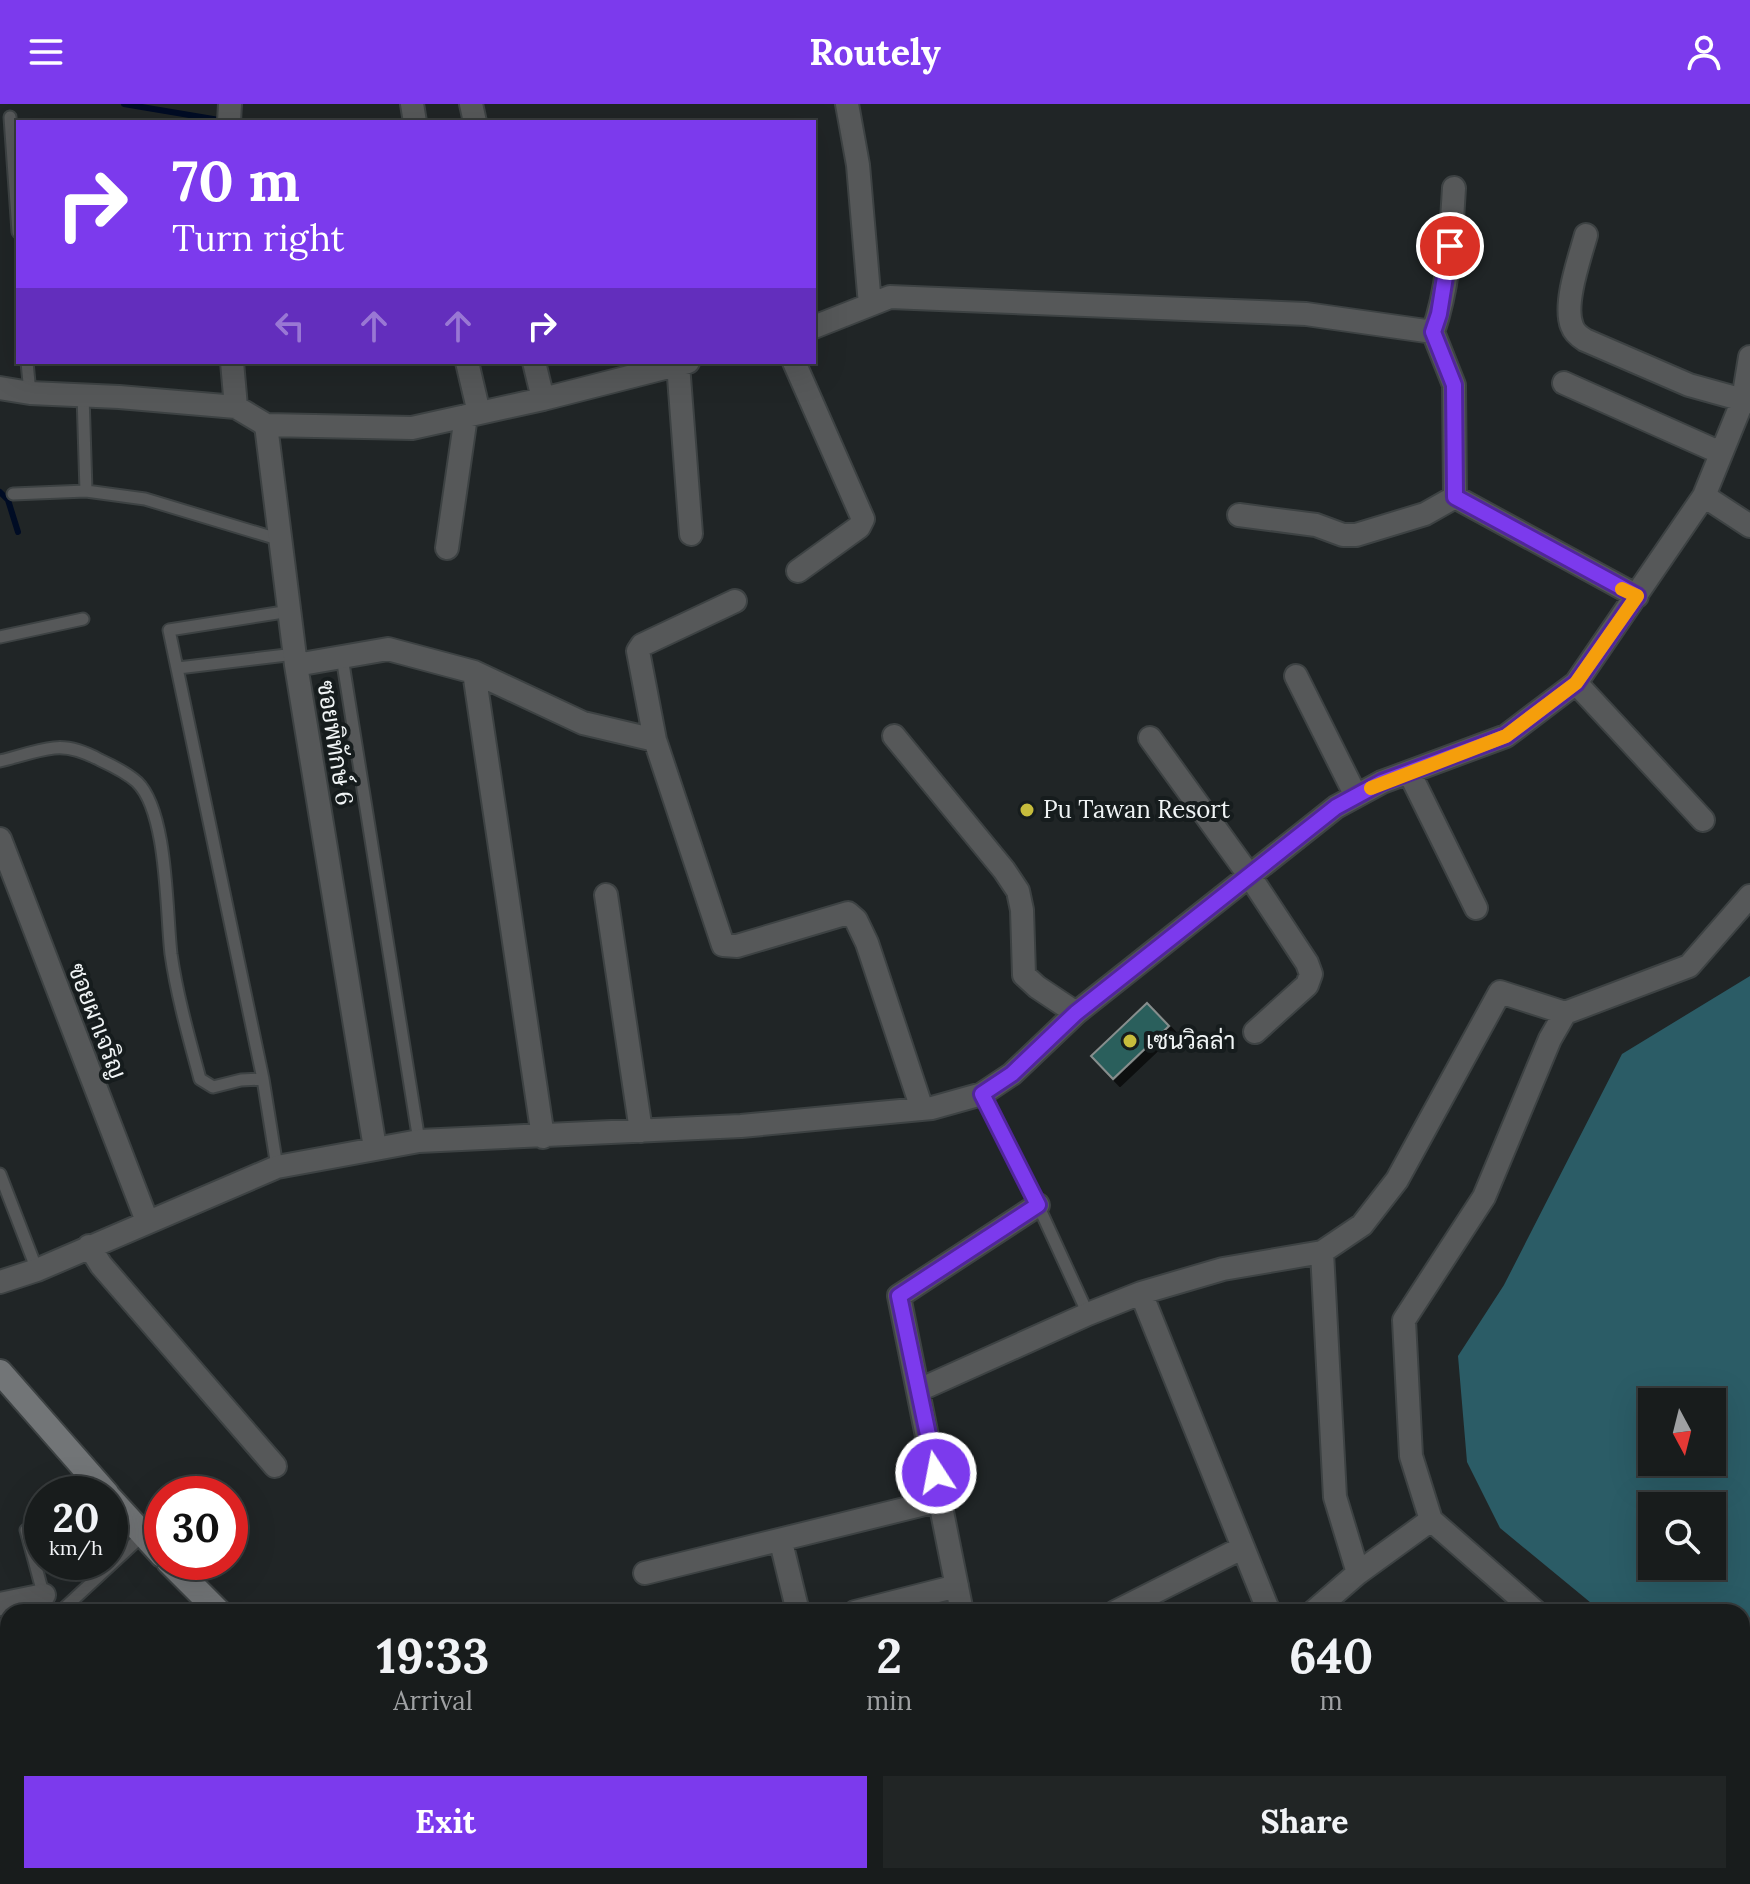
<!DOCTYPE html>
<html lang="en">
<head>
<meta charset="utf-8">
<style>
  :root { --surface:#181c1c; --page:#212525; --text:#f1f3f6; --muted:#9fa1a3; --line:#363a3b; --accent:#7c3aed }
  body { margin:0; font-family:Lora,Sarabun,serif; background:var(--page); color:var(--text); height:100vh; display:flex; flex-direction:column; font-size:30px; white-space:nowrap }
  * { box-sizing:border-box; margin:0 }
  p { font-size:26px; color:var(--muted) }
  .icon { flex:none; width:44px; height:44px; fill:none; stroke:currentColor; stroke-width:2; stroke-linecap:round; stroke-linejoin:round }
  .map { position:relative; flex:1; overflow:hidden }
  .details { position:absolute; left:0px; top:1500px; width:1750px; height:280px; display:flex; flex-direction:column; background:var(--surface); border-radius:24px 24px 0 0; box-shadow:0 8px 32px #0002,0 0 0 2px var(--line) }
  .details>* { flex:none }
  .guide { position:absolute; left:16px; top:16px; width:800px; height:244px; border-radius:0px; box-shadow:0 8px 32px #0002,0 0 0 2px var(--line); background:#7c3aed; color:#fff; overflow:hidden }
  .needle { width:52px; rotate:173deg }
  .tools { position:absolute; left:1638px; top:1284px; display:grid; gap:16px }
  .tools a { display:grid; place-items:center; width:88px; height:88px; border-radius:0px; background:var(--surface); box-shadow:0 8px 32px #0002,0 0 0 2px var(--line); font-size:40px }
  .speed { position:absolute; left:24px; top:1372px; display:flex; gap:16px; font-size:40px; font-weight:700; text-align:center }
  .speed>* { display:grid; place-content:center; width:104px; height:104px; border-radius:50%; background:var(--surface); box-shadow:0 8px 32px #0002,0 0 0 2px var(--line); line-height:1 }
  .speed small { font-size:20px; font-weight:400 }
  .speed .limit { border:12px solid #d22; background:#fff; color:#111 }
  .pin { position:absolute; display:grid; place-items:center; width:68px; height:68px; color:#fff; margin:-34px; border:4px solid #fff; border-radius:50%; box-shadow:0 2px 8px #0007 }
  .me { position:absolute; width:88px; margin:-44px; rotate:349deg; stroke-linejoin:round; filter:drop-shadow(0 0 6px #0008) }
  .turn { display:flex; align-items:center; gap:28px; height:168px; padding:0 24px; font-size:36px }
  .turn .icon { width:104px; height:104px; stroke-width:2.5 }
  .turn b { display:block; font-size:56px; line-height:68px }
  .lanes { display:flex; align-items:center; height:76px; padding:0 24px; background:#0003; justify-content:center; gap:40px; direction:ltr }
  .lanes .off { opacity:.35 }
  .eta { display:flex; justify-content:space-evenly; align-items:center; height:136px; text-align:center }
  .eta b { font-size:48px; font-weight:700; line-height:56px }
  .action { display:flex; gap:16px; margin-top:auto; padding:16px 24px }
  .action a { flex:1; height:92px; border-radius:0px; background:var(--accent); color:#fff; font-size:32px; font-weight:700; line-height:92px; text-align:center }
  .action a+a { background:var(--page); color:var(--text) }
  header { display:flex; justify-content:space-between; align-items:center; height:104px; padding:0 24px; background:var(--accent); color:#fff; font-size:36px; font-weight:700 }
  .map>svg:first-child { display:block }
  .forest { fill:#2b5c66; fill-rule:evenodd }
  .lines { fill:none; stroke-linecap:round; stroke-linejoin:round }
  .stream { stroke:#000c24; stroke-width:6 }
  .building { fill:#2c5f5c; stroke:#878e8d; stroke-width:2; filter:url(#shadow) }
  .lane-casing { stroke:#3d4243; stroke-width:15 }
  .street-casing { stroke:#3d4243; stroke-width:26 }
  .secondary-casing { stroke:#3d4243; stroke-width:28 }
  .lane { stroke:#565859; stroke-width:11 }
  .street { stroke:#565859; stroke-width:22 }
  .secondary { stroke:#727577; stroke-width:24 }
  .route-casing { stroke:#51269a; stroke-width:20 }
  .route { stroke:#7c3aed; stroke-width:14 }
  .slow { stroke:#f59e0b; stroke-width:14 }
  .poi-dot { fill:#c6bc3c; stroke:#161c1d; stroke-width:3 }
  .labels { text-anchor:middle; stroke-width:8; stroke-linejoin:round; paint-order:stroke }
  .street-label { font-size:24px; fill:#f0f4f5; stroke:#161c1d }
  .poi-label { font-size:24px; fill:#f0f4f5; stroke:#161c1d; text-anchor:start }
</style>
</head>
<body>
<header><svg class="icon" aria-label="menu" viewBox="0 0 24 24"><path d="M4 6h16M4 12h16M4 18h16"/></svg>Routely<svg class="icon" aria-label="person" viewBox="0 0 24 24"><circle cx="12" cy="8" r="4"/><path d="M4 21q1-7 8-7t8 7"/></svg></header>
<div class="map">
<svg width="1750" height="1780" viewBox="0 0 1750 1780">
  <defs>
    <filter id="shadow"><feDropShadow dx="7" dy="7" stdDeviation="0" flood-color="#0009"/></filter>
  </defs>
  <rect width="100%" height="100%" fill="#202526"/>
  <!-- forest -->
  <path class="forest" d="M1750,872V1765L1742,1736V1508H1602L1500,1424L1467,1358L1458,1252L1504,1181L1622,950ZM1652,1298H1712V1358H1652ZM1652,1402H1712V1462H1652Z"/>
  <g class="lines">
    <!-- stream -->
    <path class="stream" d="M124,0L225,17
      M0,388L8,396L18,428"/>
  </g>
  <!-- building -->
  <path class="building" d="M1147,899L1169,922L1113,975L1091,952Z"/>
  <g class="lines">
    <defs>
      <path id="lane" d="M10,13L18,128
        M27,258L30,289
        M83,291L86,387L145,395L281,436
        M13,390L86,387
        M0,533L83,515
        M342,553L419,1037
        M178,564L295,550
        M0,657C17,653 36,646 54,644C69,642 87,649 100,656C113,662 127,669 137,678C168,708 166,808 171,850C177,892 189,934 200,975L213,983L241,976L263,975
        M982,990L1038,1101L1088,1210
        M277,1063L263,975L169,526L290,507
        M0,1070L37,1166
        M26,1426L48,1508
        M60,1508L143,1431
        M1253,1772L1256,1780
        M1488,1772L1490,1780
        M1123,1780L1141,1772
        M1440,1780L1457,1772"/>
      <path id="street" d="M412,0L415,18
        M471,0L475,18
        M847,0L858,61L870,201
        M229,18L230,0
        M1586,131C1580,153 1563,200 1572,222C1574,228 1580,233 1585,236L1689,281L1750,298
        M814,223L890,193L1306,210L1433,228L1454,281L1455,393L1637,492
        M1433,228C1449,182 1451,132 1454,84
        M232,258L236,303L266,321L296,561L375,1044
        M467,258L479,309
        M534,258L543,295
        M794,258L863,415L859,423L798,467
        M678,260L691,430
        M1564,279L1721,349
        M0,284L30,289L119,293L236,303
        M266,321L412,324L543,295L688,258
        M1704,392L1750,422
        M1239,411L1316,421L1343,431H1356L1425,410L1455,393
        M447,444L466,312
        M296,561L388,545L474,568L583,619L655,636L723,841L737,842L848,809L856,816L867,839L922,1005
        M474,568L543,1033
        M1296,572L1356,692
        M1576,579L1703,716
        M894,632L1004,766L1018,787L1022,806L1024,871L1037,883L1076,909
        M1150,634L1249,771L1307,859L1311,870L1307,881L1255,928
        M655,636L638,547L642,541L735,497
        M1409,668L1476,804
        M0,735L147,1117
        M606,791L641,1027
        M89,1142L101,1161L275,1362
        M1322,1148L1335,1393L1358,1469
        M0,1178L37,1166L277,1063L419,1037L741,1022L932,1004L982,990L1012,970L1076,909L1336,703L1382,678L1506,632L1576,579L1704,392L1743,296L1750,253
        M1141,1189L1269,1508
        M919,1286L1088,1210L1141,1189L1223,1165L1322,1148L1362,1121L1397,1076L1500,888L1565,909
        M781,1438L798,1508
        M645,1469L941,1396
        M0,1500L44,1491
        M855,1508L957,1482
        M962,1508L899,1192L1038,1101
        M1115,1508L1242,1444
        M1313,1508L1358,1469L1431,1416
        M1536,1508L1431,1416L1411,1352L1404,1216L1484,1093L1550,935L1565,909L1689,862L1750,792
        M0,1731L8,1727
        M119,1772L121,1780
        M301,1772L304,1780
        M775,1772L776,1780
        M1674,1772L1676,1780
        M796,1780L818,1772"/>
      <path id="secondary" d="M0,1268L107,1390
        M110,1394L162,1451
        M169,1458L219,1508
        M577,1772L589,1780"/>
    </defs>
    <!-- lane casing -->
    <use href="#lane" class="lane-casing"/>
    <!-- street casing -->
    <use href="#street" class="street-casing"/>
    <!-- secondary casing -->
    <use href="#secondary" class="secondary-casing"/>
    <!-- lane -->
    <use href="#lane" class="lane"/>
    <!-- street -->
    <use href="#street" class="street"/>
    <!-- secondary -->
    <use href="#secondary" class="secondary"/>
  </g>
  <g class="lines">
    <defs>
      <path id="route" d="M936,1369L899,1192L1038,1101L982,990L1012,970L1076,909L1336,703L1382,678L1506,632L1576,579L1637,492L1455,393L1454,281L1433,228L1439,210L1450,142"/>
    </defs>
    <!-- route casing -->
    <use href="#route" class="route-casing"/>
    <!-- route -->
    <use href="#route" class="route"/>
    <!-- slow -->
    <path class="slow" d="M1371,684L1506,632L1576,579L1637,492L1622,485"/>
  </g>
  <!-- markers -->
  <g class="poi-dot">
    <circle cx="1027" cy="706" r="8"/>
    <circle cx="1130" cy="937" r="8"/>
  </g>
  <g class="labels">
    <!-- street labels -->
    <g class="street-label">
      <text transform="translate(335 639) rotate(81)" y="8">ซอยพิทักษ์ 6</text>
      <text transform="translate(97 917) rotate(69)" y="8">ซอยผาเจริญ</text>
    </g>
    <!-- poi labels -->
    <g class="poi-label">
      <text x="1043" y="714">Pu Tawan Resort</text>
      <text x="1146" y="945">เซนวิลล่า</text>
    </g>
  </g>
</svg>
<div class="tools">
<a><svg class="needle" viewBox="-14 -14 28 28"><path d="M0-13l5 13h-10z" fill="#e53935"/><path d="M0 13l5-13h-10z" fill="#9fa1a3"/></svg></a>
<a><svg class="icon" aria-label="search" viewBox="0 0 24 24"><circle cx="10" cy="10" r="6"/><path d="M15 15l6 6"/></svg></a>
</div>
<div class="speed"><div>20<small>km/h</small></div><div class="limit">30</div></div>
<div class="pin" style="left:1450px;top:142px;background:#d93025"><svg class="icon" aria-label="arrive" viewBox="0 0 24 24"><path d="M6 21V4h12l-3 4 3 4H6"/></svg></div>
<svg class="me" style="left:936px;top:1369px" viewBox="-20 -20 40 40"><circle r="17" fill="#7c3aed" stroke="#fff" stroke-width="3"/><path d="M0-11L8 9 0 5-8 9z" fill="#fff"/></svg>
<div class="guide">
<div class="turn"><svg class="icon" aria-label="right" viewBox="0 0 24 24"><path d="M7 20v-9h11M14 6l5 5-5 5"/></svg><div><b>70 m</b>Turn right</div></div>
<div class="lanes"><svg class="icon off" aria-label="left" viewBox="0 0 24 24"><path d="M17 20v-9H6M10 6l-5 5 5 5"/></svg><svg class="icon off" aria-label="ahead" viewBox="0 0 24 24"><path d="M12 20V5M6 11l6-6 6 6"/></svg><svg class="icon off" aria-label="ahead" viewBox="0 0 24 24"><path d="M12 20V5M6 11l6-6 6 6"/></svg><svg class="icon" aria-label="right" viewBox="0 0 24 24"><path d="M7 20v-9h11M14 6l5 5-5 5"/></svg></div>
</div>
<section class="details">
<div class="eta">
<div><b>19:33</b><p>Arrival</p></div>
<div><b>2</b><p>min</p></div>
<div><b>640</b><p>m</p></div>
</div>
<div class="action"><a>Exit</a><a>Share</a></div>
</section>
</div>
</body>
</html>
